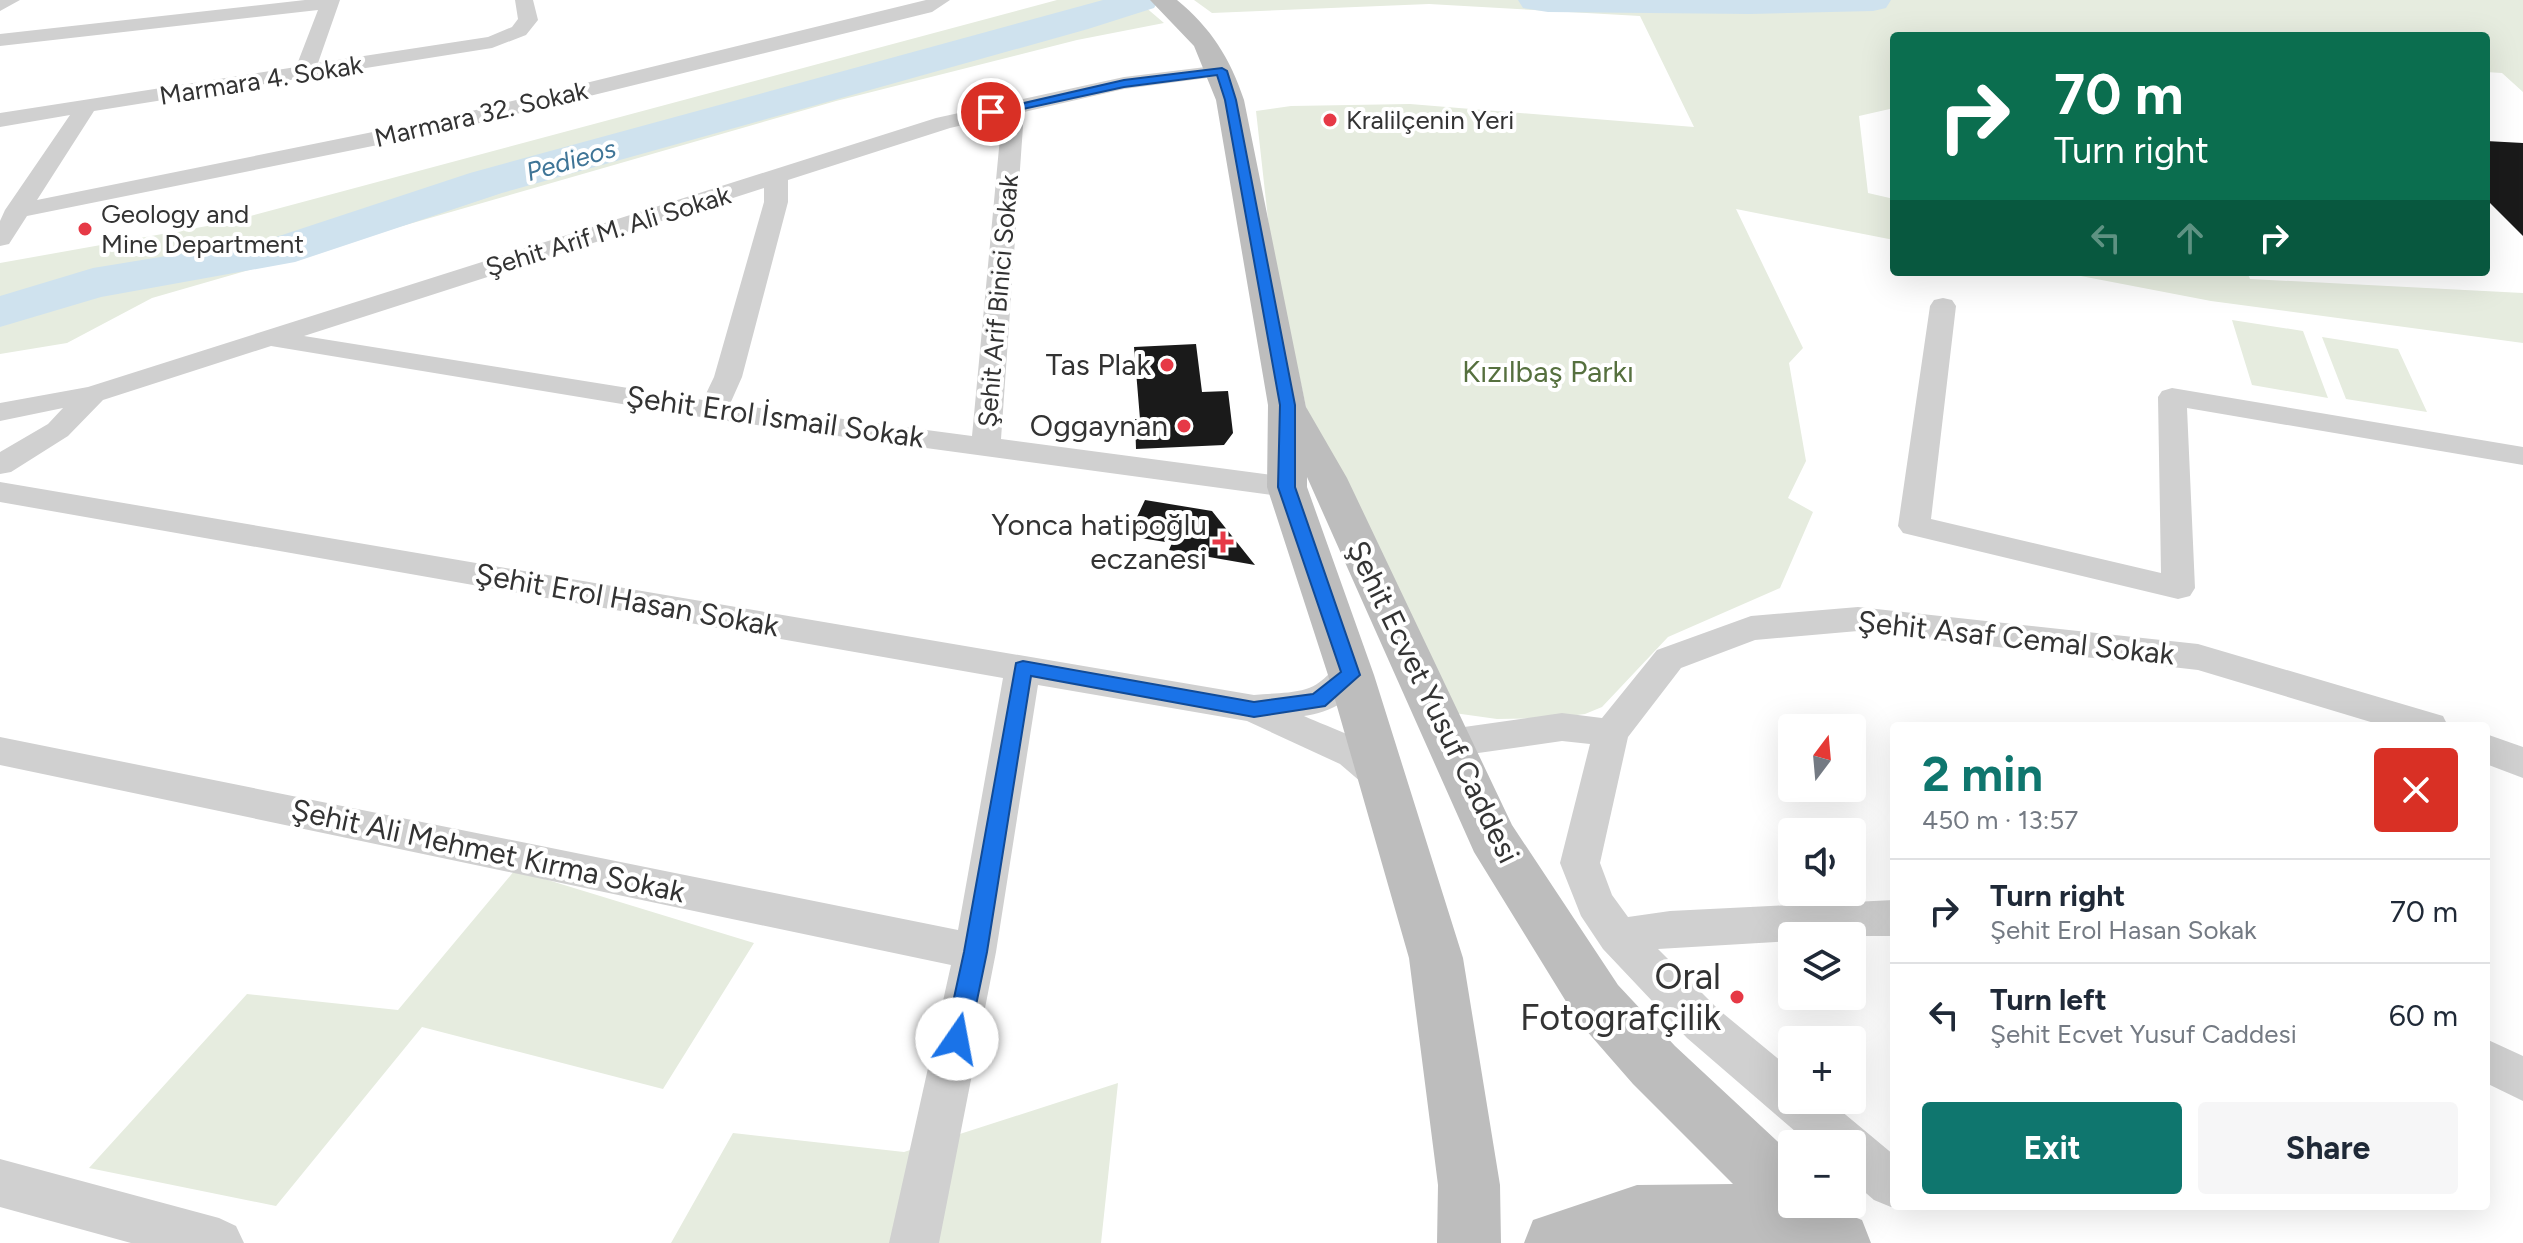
<!DOCTYPE html>
<html lang="en">
<head>
<meta charset="utf-8">
<style>
  :root { --surface:#fff; --page:#f6f6f7; --text:#1f2937; --muted:#747a83; --line:#e0e1e3; --accent:#0f766e }
  body { margin:0; font-family:Figtree,sans-serif; background:var(--page); color:var(--text); height:100vh; display:flex; flex-direction:column; font-size:30px; white-space:nowrap }
  * { box-sizing:border-box; margin:0 }
  p { font-size:26px; color:var(--muted) }
  .icon { flex:none; width:44px; height:44px; fill:none; stroke:currentColor; stroke-width:2; stroke-linecap:round; stroke-linejoin:round }
  .map { position:relative; flex:1; overflow:hidden }
  .drawer { position:absolute; left:1890px; top:722px; width:600px; height:488px; display:flex; flex-direction:column; background:var(--surface); border-radius:8px; box-shadow:0 8px 32px #0002 }
  .drawer>* { flex:none }
  .top-card { position:absolute; left:1890px; top:32px; width:600px; height:244px; border-radius:8px; box-shadow:0 8px 32px #0002; background:#0b6e4f; color:#fff; overflow:hidden }
  .needle { width:52px; rotate:16deg }
  .controls { position:absolute; left:1778px; top:714px; display:grid; gap:16px }
  .controls a { display:grid; place-items:center; width:88px; height:88px; border-radius:8px; background:var(--surface); box-shadow:0 8px 32px #0002; font-size:40px }
  .pin { position:absolute; display:grid; place-items:center; width:68px; height:68px; color:#fff; margin:-34px; border:4px solid #fff; border-radius:50%; box-shadow:0 2px 8px #0007 }
  .me { position:absolute; width:88px; margin:-44px; rotate:12deg; stroke-linejoin:round; filter:drop-shadow(0 0 6px #0008) }
  .turn { display:flex; align-items:center; gap:28px; height:168px; padding:0 32px; font-size:36px }
  .turn .icon { width:104px; height:104px; stroke-width:2.5 }
  .turn b { display:block; font-size:56px; line-height:68px }
  .lanes { display:flex; align-items:center; height:76px; padding:0 32px; background:#0003; justify-content:center; gap:40px; direction:ltr }
  .lanes .off { opacity:.35 }
  .round { display:grid; place-items:center; flex:none; width:84px; height:84px; border-radius:8px; background:var(--page) }
  .headline { display:flex; align-items:center; justify-content:space-between; height:136px; padding:0 32px }
  h1 { font-size:48px; font-weight:700; line-height:60px; color:var(--accent) }
  .action { display:flex; gap:16px; margin-top:auto; padding:16px 32px }
  .action a { flex:1; height:92px; border-radius:8px; background:var(--accent); color:#fff; font-size:32px; font-weight:700; line-height:92px; text-align:center }
  .action a+a { background:var(--page); color:var(--text) }
  ul { padding:0; list-style:none }
  li { display:flex; align-items:center; gap:24px; height:104px; padding:0 32px; border-top:2px solid var(--line) }
  li div { flex:1 }
  li b { display:block; font-size:30px }
  li em { font-style:normal }
  .map>svg:first-child { display:block }
  .green { fill:#e6ecdf }
  .lines { fill:none; stroke-linecap:round; stroke-linejoin:round }
  .river { fill:#cfe2ee; fill-rule:evenodd }
  .building { fill:#1a1a1a }
  .street { fill:#d0d0d0; fill-rule:evenodd }
  .secondary { fill:#bdbdbd; fill-rule:evenodd }
  .route { fill:#1a73e8; stroke:#114b97; stroke-width:2 }
  .poi-dot { fill:#e63946; stroke:#fff; stroke-width:3 }
  .labels { text-anchor:middle; stroke-width:8; stroke-linejoin:round; paint-order:stroke }
  .far-street-label { font-size:26px; fill:#333; stroke:#fff }
  .far-poi-label { font-size:26px; fill:#333; stroke:#fff; text-anchor:start }
  .far-water-label { font-size:26px; font-style:italic; fill:#3f7597; stroke:#fff }
  .poi-label { font-size:30px; fill:#333; stroke:#fff; text-anchor:end }
  .park-label { font-size:30px; fill:#56703f; stroke:#fff }
  .street-label { font-size:30px; fill:#333; stroke:#fff }
  .near-poi-label { font-size:36px; fill:#333; stroke:#fff; text-anchor:end }
</style>
</head>
<body>
<div class="map">
<svg width="2523" height="1243" viewBox="0 0 2523 1243">
  <rect width="100%" height="100%" fill="#fff"/>
  <!-- green -->
  <path class="green" d="M1057,0H1137L1164,23L1077,40L836,101L152,298L67,343L0,354V263L224,223Z
    M1194,0H2523V92L2502,73L2486,72V36H1894V108L1859,116L1868,193L1894,199V240L1736,209L1803,348L1789,363L1806,461L1788,498L1813,512L1780,588L1668,637L1602,707L1585,714L1553,718L1497,719L1454,713L1363,569L1306,407L1271,246L1256,111L1291,106L1410,104L1694,127L1640,16L1429,4L1212,13Z
    M2060,272H2247L2250,279L2523,293V343L2211,301Z
    M2232,320L2303,331L2328,398L2252,385Z
    M2322,337L2398,349L2427,412L2346,399Z
    M515,870L754,943L663,1089L422,1027L276,1206L89,1168L247,994L398,1010Z
    M1118,1083L1101,1243H671L733,1133L904,1152Z"/>
  <g class="lines">
    <!-- river -->
    <path class="river" d="M1103,0H1159L1154,8L1088,29L502,193L295,262L101,297L0,327V296L93,268L270,239L470,173Z
      M1518,0H1891L1886,8L1873,11L1750,14L1548,12L1523,8Z"/>
  </g>
  <!-- building -->
  <path class="building" d="M2486,141L2523,143V236L2486,199Z
    M1196,344L1202,392L1228,391L1233,433L1224,445L1136,449L1135,419H1140L1134,347Z
    M1145,500L1212,511L1255,565L1169,550L1172,543L1128,536Z"/>
  <g class="lines">
    <!-- street -->
    <path class="street" d="M0,0H20L0,11Z
      M305,0H340L318,63L488,37L512,27L518,19L515,0H533L538,20L526,35L492,48L94,111L37,200L447,117L926,0H950L932,12L447,131L27,216L9,244L0,246V221L5,210L70,115L0,127V113L296,67L318,10L0,46V34Z
      M1222,65L1232,71L1229,75L1124,89L1024,112L1001,439L1287,477L1298,480L1302,487L1298,494L1287,497L713,419L271,346L103,400L68,436L11,472L0,474V452L48,424L63,408L0,421V403L88,387L936,118L1124,77ZM1002,116L972,436L730,404L742,377L788,202V180L950,128ZM764,188V202L714,377L703,400L304,336Z
      M1943,298L1952,300L1956,306L1931,519L2161,573L2158,397L2162,391L2172,388L2523,447V465L2187,408L2195,588L2190,596L2178,599L1903,533L1898,526L1930,306L1934,300Z
      M0,482L1254,695C1271,693 1290,694 1306,689C1331,682 1332,656 1363,666L1369,675C1356,698 1330,713 1304,716C1337,731 1382,743 1400,777L1394,788L1381,792L1368,788L1340,764L1247,721L1038,685L996,952L939,1243H889L951,965L0,765V737L958,930L1003,678L0,502Z
      M1858,607L2198,644L2443,716L2448,726H2384L2198,670L1858,631L1755,640L1681,668L1628,737L1600,863L1612,895L1628,917L1670,911L1894,900V936H1792V941L1658,949L1719,1010L1792,1070V1100H1828L1894,1155V1205L1891,1207L1874,1200L1852,1181V1144H1810L1687,1038L1603,949L1581,916L1560,863L1590,744L1562,741L1450,757L1437,753L1432,743L1437,733L1450,729L1562,713L1602,718L1657,650L1751,616Z
      M2486,734L2523,747V778L2486,764Z
      M2486,1039L2523,1056V1101L2486,1083Z
      M0,1159L219,1218L236,1226L244,1243H131L0,1207Z"/>
    <!-- secondary -->
    <path class="secondary" d="M1150,0H1177C1211,28 1230,58 1244,100L1306,407L1347,478L1512,825L1618,985L1675,1046L1792,1155V1204H1821L1862,1220L1871,1243H1524L1533,1220L1637,1185L1733,1184L1633,1084L1578,1021L1474,852L1307,477V487L1374,675L1463,958L1500,1185L1501,1243H1437L1438,1185L1409,958L1328,675L1267,487L1268,405L1216,100L1194,46Z"/>
  </g>
  <!-- route -->
  <path class="route" d="M1222,68L1227,71L1236,100L1295,405V487L1360,675L1325,706L1254,717L1031,676L987,952L969,1039L965,1047L957,1050L949,1047L945,1039L964,952L1016,663L1023,661L1254,702L1313,694L1341,672L1278,487L1280,405L1225,100L1217,75L1124,87L991,116L985,112L1124,80Z"/>
  <!-- markers -->
  <g class="poi-dot">
    <circle cx="1330" cy="120" r="8"/>
    <circle cx="85" cy="229" r="8"/>
    <circle cx="1167" cy="365" r="8"/>
    <circle cx="1184" cy="426" r="8"/>
    <path d="M1219 530h8v8h8v8h-8v8h-8v-8h-8v-8h8z"/>
    <circle cx="1737" cy="997" r="8"/>
  </g>
  <g class="labels">
    <!-- far-street labels -->
    <g class="far-street-label">
      <text transform="translate(261 80) rotate(-9)" y="9">Marmara 4. Sokak</text>
      <text transform="translate(481 114) rotate(-13)" y="9">Marmara 32. Sokak</text>
      <text transform="translate(608 231) rotate(-17)" y="9">Şehit Arif M. Ali Sokak</text>
      <text transform="translate(998 301) rotate(-85)" y="9">Şehit Arif Binici Sokak</text>
    </g>
    <!-- far-poi labels -->
    <g class="far-poi-label">
      <text x="1346" y="129">Kralilçenin Yeri</text>
      <text x="101" y="223">Geology and<tspan x="101" dy="30">Mine Department</tspan></text>
    </g>
    <!-- far-water labels -->
    <g class="far-water-label">
      <text transform="translate(571 160) rotate(-16)" y="9">Pedieos</text>
    </g>
    <!-- poi labels -->
    <g class="poi-label">
      <text x="1151" y="375">Tas Plak</text>
      <text x="1168" y="436">Oggaynan</text>
      <text x="1207" y="535">Yonca hatipoğlu<tspan x="1207" dy="34">eczanesi</tspan></text>
    </g>
    <!-- park labels -->
    <g class="park-label">
      <text x="1548" y="382">Kızılbaş Parkı</text>
    </g>
    <!-- street labels -->
    <g class="street-label">
      <text transform="translate(775 417) rotate(8)" y="10">Şehit Erol İsmail Sokak</text>
      <text transform="translate(627 600) rotate(10)" y="10">Şehit Erol Hasan Sokak</text>
      <text transform="translate(2016 638) rotate(6)" y="10">Şehit Asaf Cemal Sokak</text>
      <text transform="translate(1433 702) rotate(64)" y="10">Şehit Ecvet Yusuf Caddesi</text>
      <text transform="translate(488 851) rotate(12)" y="10">Şehit Ali Mehmet Kırma Sokak</text>
    </g>
    <!-- near-poi labels -->
    <g class="near-poi-label">
      <text x="1721" y="989">Oral<tspan x="1721" dy="41">Fotografçilik</tspan></text>
    </g>
  </g>
</svg>
<div class="controls">
<a><svg class="needle" viewBox="-14 -14 28 28"><path d="M0-13l5 13h-10z" fill="#e53935"/><path d="M0 13l5-13h-10z" fill="#747a83"/></svg></a>
<a><svg class="icon" aria-label="sound" viewBox="0 0 24 24"><path d="M4 9h4l5-4v14l-5-4H4zM17 9q2 3 0 6"/></svg></a>
<a><svg class="icon" aria-label="layers" viewBox="0 0 24 24"><path d="M12 4l9 5-9 5-9-5zM3 14l9 5 9-5"/></svg></a>
<a>+</a>
<a>−</a>
</div>
<div class="pin" style="left:991px;top:112px;background:#d93025"><svg class="icon" aria-label="arrive" viewBox="0 0 24 24"><path d="M6 21V4h12l-3 4 3 4H6"/></svg></div>
<svg class="me" style="left:957px;top:1039px" viewBox="-20 -20 40 40"><circle r="19" fill="#fff"/><path d="M0-13L10 11 0 6-10 11z" fill="#1a73e8"/></svg>
<div class="top-card">
<div class="turn"><svg class="icon" aria-label="right" viewBox="0 0 24 24"><path d="M7 20v-9h11M14 6l5 5-5 5"/></svg><div><b>70 m</b>Turn right</div></div>
<div class="lanes"><svg class="icon off" aria-label="left" viewBox="0 0 24 24"><path d="M17 20v-9H6M10 6l-5 5 5 5"/></svg><svg class="icon off" aria-label="ahead" viewBox="0 0 24 24"><path d="M12 20V5M6 11l6-6 6 6"/></svg><svg class="icon" aria-label="right" viewBox="0 0 24 24"><path d="M7 20v-9h11M14 6l5 5-5 5"/></svg></div>
</div>
<section class="drawer">
<div class="headline"><div><h1>2 min</h1><p>450 m · 13:57</p></div><a class="round" style="background:#d93025;color:#fff"><svg class="icon" aria-label="close" viewBox="0 0 24 24"><path d="M6 6l12 12M18 6L6 18"/></svg></a></div>
<ul>
<li><svg class="icon" aria-label="right" viewBox="0 0 24 24"><path d="M7 20v-9h11M14 6l5 5-5 5"/></svg><div><b>Turn right</b><p>Şehit Erol Hasan Sokak</p></div><em>70 m</em></li>
<li><svg class="icon" aria-label="left" viewBox="0 0 24 24"><path d="M17 20v-9H6M10 6l-5 5 5 5"/></svg><div><b>Turn left</b><p>Şehit Ecvet Yusuf Caddesi</p></div><em>60 m</em></li>
</ul>
<div class="action"><a>Exit</a><a>Share</a></div>
</section>
</div>
</body>
</html>
